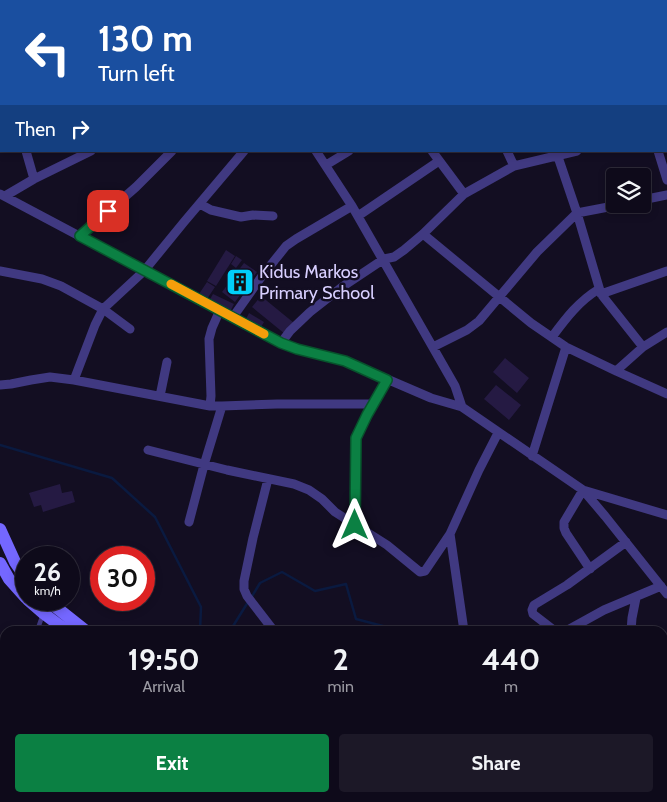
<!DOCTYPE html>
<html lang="en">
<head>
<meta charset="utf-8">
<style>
  :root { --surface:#0e0a1a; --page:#1c1827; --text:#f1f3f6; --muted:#9b9aa2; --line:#2e2b39; --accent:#0b8043 }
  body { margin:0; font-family:Cabin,sans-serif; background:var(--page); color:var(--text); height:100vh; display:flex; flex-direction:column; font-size:19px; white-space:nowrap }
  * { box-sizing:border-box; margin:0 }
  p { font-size:16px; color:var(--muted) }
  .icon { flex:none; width:28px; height:28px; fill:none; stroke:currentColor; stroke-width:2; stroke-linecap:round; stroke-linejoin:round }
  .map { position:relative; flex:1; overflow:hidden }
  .side { position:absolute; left:0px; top:626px; width:668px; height:176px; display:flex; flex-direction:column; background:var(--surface); border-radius:15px 15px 0 0; box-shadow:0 2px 8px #0003,0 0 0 1px var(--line) }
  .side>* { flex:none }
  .hud { position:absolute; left:0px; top:0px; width:668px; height:152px; box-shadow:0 2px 8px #0003,0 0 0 1px var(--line); background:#1a4fa0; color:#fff; overflow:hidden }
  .buttons { position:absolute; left:606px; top:168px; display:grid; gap:10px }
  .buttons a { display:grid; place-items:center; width:45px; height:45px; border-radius:5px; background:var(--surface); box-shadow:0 2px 8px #0003,0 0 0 1px var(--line); font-size:25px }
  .speed { position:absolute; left:15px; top:546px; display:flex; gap:10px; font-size:25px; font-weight:700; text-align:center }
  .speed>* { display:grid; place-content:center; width:65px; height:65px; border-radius:50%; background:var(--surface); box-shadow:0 2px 8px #0003,0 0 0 1px var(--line); line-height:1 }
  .speed small { font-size:12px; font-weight:400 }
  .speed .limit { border:8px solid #d22; background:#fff; color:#111 }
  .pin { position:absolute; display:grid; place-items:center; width:42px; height:42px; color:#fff; margin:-21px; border-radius:10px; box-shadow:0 2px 8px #0006 }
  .me { position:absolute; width:55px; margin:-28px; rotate:0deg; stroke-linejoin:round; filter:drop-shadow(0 0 4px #0008) }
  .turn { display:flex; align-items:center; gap:18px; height:105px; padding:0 15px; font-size:22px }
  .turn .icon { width:65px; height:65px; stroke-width:2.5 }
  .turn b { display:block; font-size:35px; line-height:42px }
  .then { display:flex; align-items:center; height:48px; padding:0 15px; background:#0003; gap:10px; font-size:19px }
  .eta { display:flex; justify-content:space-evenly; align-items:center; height:85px; text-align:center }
  .eta b { font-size:30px; font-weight:700; line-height:35px }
  .primary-button { display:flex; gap:10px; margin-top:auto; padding:10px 15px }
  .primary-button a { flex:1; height:58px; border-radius:5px; background:var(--accent); color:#fff; font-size:20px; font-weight:700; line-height:58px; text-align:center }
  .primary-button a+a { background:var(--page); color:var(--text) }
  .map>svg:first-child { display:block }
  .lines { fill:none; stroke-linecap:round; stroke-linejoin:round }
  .stream { stroke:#0a1a40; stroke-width:2.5 }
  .river { stroke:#0a1a40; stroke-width:15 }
  .building { fill:#251a43 }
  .service { stroke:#403981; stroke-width:4.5 }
  .minor { stroke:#403981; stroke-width:9 }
  .secondary { stroke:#7467ff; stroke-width:12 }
  .route-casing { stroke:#07532c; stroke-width:12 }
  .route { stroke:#0b8043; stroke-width:9 }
  .slow { stroke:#f59e0b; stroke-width:9 }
  .labels { text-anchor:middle; stroke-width:5; stroke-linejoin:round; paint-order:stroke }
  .poi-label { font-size:18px; fill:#d8cfff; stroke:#130e22; text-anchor:start }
</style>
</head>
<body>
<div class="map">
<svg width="667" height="802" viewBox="0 0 667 802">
  <rect width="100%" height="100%" fill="#130e22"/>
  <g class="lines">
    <!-- stream -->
    <path class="stream" d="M0,445L112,478L155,517L201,607L200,631
      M251,598L260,583L282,572L315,591L346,584L356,619L402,631
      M230,631L248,602
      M662,753L667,752"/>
    <!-- river -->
    <path class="river" d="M666,30H667
      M0,125L1,126"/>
  </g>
  <!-- building -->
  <path class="building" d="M226,250L235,256L216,286L207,281Z
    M236,256L242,260L236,268L231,264Z
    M244,263L257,272L235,302L222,292Z
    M207,282L215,287L207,299L199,294Z
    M213,294L234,304L230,312L209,301Z
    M261,296L294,323L285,334L252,307Z
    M249,313L264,322L261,327L246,319Z
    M505,358L529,378L517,393L493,372Z
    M496,385L521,405L509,420L484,399Z
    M60,484L62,493L72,491L75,502L43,512L41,505L34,507L29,493Z
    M63,548L64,558H50L49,551Z"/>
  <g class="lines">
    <!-- service -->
    <path class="service" d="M37,631L43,614"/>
    <!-- minor -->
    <path class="minor" d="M24,0L30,1
      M649,0L652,1
      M107,1V0
      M240,1L241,0
      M390,1L392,0
      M666,9L667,10
      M666,46L667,45
      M666,133H667
      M26,151L34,179L91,151
      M316,151L352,206L455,386L462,407L583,490L605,516L667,594
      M432,151L464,194
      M507,151L514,166
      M556,151L577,213L601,294L643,347
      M658,151L667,180
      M326,165L349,151
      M0,194L281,343L297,349L345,361L431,398L462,407
      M5,196L34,179
      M642,200L667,195
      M200,204L211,210L241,217L253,215L273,216
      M358,216L439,161
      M423,234L531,323L566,347L616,371L643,347L667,332
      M80,236L136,187L172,151
      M0,271L42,279L61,286L103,309L130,329
      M601,294L667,271
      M233,317L262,276L286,246L296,239L352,206
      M552,337C566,318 579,301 599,289
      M281,343L290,331L310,312L342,287L384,259L394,257L404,250L423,234L464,194L514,166L577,151
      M433,347L467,330L479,321L537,252L577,213L624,204
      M616,371L667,394
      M74,380L95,325L103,309L144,271L184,222L244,151
      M0,385L11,384L31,380L50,377L74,380L210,406H222L277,404H374
      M160,396L167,362
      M210,406L211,396L209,339L212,328L220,310
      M148,450L227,470L294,484L309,490L322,499L335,512L387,545L420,572L425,571L450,534
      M532,456L566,347
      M268,479L253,538L244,581V589L247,596L274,631
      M189,522L204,465L222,406
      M355,525L356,438L367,415L387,380
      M590,569L566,533L564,528V522L583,490L667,515
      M464,631L450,534L479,470L498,433
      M555,631L533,614L532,610L534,605L567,585L626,542
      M566,631L604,610L661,586
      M631,631L632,618L636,598
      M499,798L507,802
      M602,798L608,802
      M197,802V798
      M206,802L219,798
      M415,802L417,798"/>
    <!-- secondary -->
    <path class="secondary" d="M0,529L15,562L26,578
      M0,563L9,579L26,598
      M28,600L43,613L67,631
      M47,600L86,631
      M268,798L273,802
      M283,798L287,802"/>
  </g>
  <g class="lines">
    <defs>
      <path id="route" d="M108,211L80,236L281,343L297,349L345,361L387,380L367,415L356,438L355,525"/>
    </defs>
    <!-- route casing -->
    <use href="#route" class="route-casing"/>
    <!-- route -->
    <use href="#route" class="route"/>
    <!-- slow -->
    <path class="slow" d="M171,284L264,334"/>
  </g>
  <!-- icons -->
  <defs>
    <symbol id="building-square" viewBox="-11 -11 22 22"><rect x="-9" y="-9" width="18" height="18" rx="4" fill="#01d0f9" stroke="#130e22"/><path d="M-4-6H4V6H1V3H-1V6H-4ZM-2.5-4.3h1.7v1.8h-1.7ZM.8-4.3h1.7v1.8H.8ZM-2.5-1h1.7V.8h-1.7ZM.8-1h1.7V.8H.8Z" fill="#111"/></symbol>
  </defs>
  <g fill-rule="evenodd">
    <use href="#building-square" x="224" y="266" width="32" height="32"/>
  </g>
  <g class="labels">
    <!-- poi labels -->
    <g class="poi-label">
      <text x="259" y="278">Kidus Markos<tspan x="259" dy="21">Primary School</tspan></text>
    </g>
  </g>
</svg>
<div class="buttons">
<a><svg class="icon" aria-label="layers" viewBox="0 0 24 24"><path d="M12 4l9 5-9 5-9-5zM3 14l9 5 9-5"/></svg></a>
</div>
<div class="speed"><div>26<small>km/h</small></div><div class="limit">30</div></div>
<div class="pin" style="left:108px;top:211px;background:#d93025"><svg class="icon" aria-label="arrive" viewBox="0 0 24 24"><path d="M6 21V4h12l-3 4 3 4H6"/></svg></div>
<svg class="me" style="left:355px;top:525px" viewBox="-20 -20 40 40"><path d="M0-17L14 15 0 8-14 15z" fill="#0b8043" stroke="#fff" stroke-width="4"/></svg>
<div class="hud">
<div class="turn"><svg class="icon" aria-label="left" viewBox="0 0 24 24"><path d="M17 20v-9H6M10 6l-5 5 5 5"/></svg><div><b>130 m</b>Turn left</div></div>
<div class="then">Then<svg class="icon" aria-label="right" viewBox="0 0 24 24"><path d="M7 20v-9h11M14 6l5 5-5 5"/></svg></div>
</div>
<section class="side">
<div class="eta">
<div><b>19:50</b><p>Arrival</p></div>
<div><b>2</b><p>min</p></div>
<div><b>440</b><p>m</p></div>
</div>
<div class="primary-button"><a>Exit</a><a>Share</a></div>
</section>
</div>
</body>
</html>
